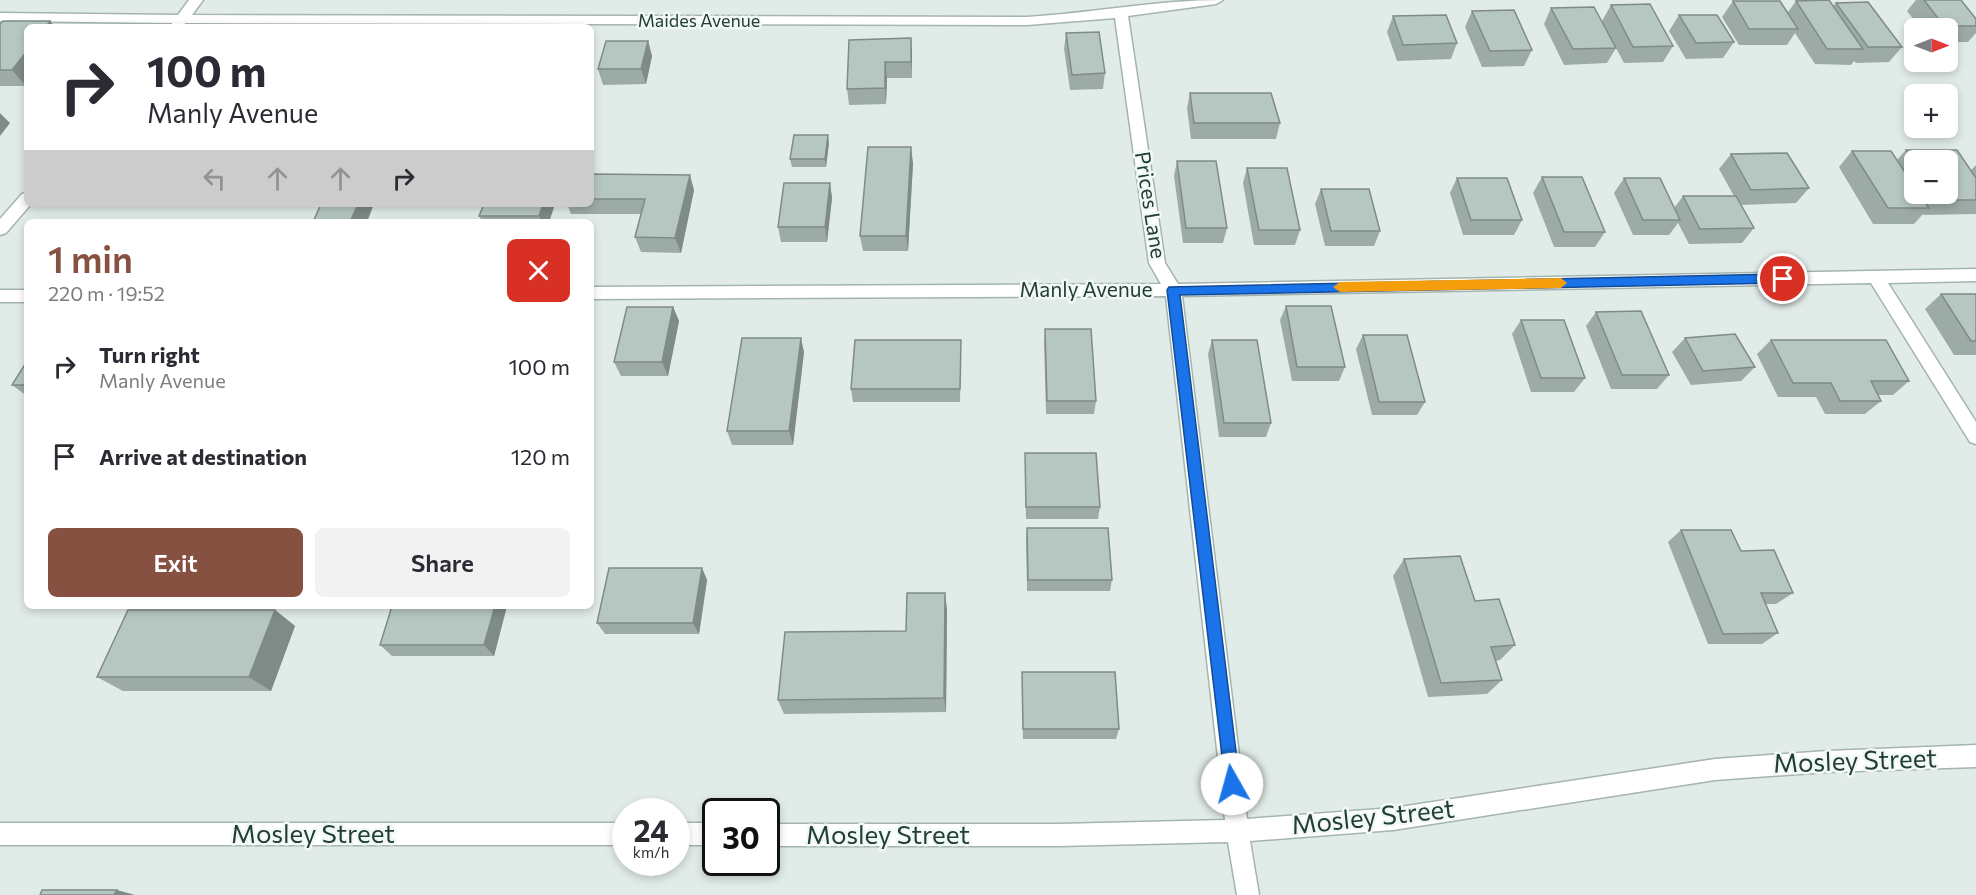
<!DOCTYPE html>
<html lang="en">
<head>
<meta charset="utf-8">
<style>
  :root { --surface:#fff; --page:#f2f2f3; --text:#2b2b33; --muted:#7c7c81; --accent:#875142 }
  body { margin:0; font-family:Commissioner,sans-serif; background:var(--page); color:var(--text); height:100vh; display:flex; flex-direction:column; font-size:22px; white-space:nowrap }
  * { box-sizing:border-box; margin:0 }
  p { font-size:20px; color:var(--muted) }
  .icon { flex:none; width:33px; height:33px; fill:none; stroke:currentColor; stroke-width:2; stroke-linecap:round; stroke-linejoin:round }
  .map { position:relative; flex:1; overflow:hidden }
  .details { position:absolute; left:24px; top:219px; width:570px; height:390px; display:flex; flex-direction:column; background:var(--surface); border-radius:9px; box-shadow:0 3px 9px #0003 }
  .details>* { flex:none }
  .hud { position:absolute; left:24px; top:24px; width:570px; height:183px; border-radius:9px; box-shadow:0 3px 9px #0003; background:#fff; color:var(--text); overflow:hidden }
  .needle { width:39px; rotate:90deg }
  .buttons { position:absolute; left:1904px; top:18px; display:grid; gap:12px }
  .buttons a { display:grid; place-items:center; width:54px; height:54px; border-radius:9px; background:var(--surface); box-shadow:0 3px 9px #0003; font-size:30px }
  .speed { position:absolute; left:612px; top:798px; display:flex; gap:12px; font-size:30px; font-weight:700; text-align:center }
  .speed>* { display:grid; place-content:center; width:78px; height:78px; border-radius:50%; background:var(--surface); box-shadow:0 3px 9px #0003; line-height:1 }
  .speed small { font-size:15px; font-weight:400 }
  .speed .limit { border:3px solid #111; border-radius:9px; background:#fff; color:#111 }
  .pin { position:absolute; display:grid; place-items:center; width:51px; height:51px; color:#fff; margin:-26px; border:3px solid #fff; border-radius:50%; box-shadow:0 2px 6px #0007 }
  .me { position:absolute; width:66px; margin:-33px; rotate:353deg; stroke-linejoin:round; filter:drop-shadow(0 0 4px #0008) }
  .turn { display:flex; align-items:center; gap:21px; height:126px; padding:0 24px; font-size:27px }
  .turn .icon { width:78px; height:78px; stroke-width:2.5 }
  .turn b { display:block; font-size:42px; line-height:51px }
  .lanes { display:flex; align-items:center; height:57px; padding:0 24px; background:#0003; justify-content:center; gap:30px; direction:ltr }
  .lanes .off { opacity:.35 }
  .round { display:grid; place-items:center; flex:none; width:63px; height:63px; border-radius:9px; background:var(--page) }
  .headline { display:flex; align-items:center; justify-content:space-between; height:102px; padding:0 24px }
  h1 { font-size:36px; font-weight:600; line-height:45px; color:var(--accent) }
  .cta { display:flex; gap:12px; margin-top:auto; padding:12px 24px }
  .cta a { flex:1; height:69px; border-radius:9px; background:var(--accent); color:#fff; font-size:24px; font-weight:600; line-height:69px; text-align:center }
  .cta a+a { background:var(--page); color:var(--text) }
  ul { padding:0; list-style:none }
  li { display:flex; align-items:center; gap:18px; height:90px; padding:0 24px }
  li div { flex:1 }
  li b { display:block; font-size:22px }
  li em { font-style:normal }
  .map>svg:first-child { display:block }
  .lines { fill:none; stroke-linecap:round; stroke-linejoin:round }
  .minor-casing { stroke:#a4b4af; stroke-width:3 }
  .minor { fill:#fff; fill-rule:evenodd }
  .wall { fill:#9daba6; fill-rule:evenodd }
  .shaded-wall { fill:#7f8b87 }
  .building { fill:#b6c7c1; stroke:#7f8b87; stroke-width:1.5 }
  .route { fill:#1a73e8; stroke:#114b97; stroke-width:1.5 }
  .slow { fill:#f59e0b }
  .labels { text-anchor:middle; stroke-width:5; stroke-linejoin:round; paint-order:stroke }
  .far-street-label { font-size:18px; fill:#213e37; stroke:#f2f9f5 }
  .street-label { font-size:21px; fill:#213e37; stroke:#f2f9f5 }
  .near-street-label { font-size:26px; fill:#213e37; stroke:#f2f9f5 }
</style>
</head>
<body>
<div class="map">
<svg width="1976" height="895" viewBox="0 0 1976 895">
  <rect width="100%" height="100%" fill="#e1ece8"/>
  <g class="lines">
    <defs>
      <path id="minor" d="M189,0H203L192,15L1027,17C1093,13 1157,0 1223,0L1216,4L1128,16L1165,263L1178,284L1976,269V281L1888,283L1976,422V444L1970,442L1871,283L1182,296L1247,819L1393,808L1715,759L1827,751L1976,745V767L1827,772L1715,780L1393,830L1250,841L1259,895H1237L1228,842L1059,846H766V824H1059L1225,820L1166,296L591,299V287L1161,284L1149,263L1115,18L1027,25L185,23L183,27H172V23L0,21V13L178,15Z
        M27,193V204H31L6,233L0,235V219L22,194Z
        M0,290H27V302H0Z
        M0,823H626V845H0Z
        M676,823H716V845H676Z"/>
    </defs>
    <!-- minor casing -->
    <use href="#minor" class="minor-casing"/>
    <!-- minor -->
    <use href="#minor" class="minor"/>
  </g>
  <!-- wall -->
  <path class="wall" d="M1916,0H1961L1976,19V33L1968,42H1947V28H1920L1907,11Z
    M1733,1L1788,12L1796,1L1833,6L1836,3L1902,47L1889,62L1856,63L1854,61L1851,65L1815,64L1795,33L1787,45H1739L1722,17Z
    M1611,5L1673,46L1663,62L1624,63L1616,48L1607,63L1564,65L1544,24L1551,8L1602,21Z
    M1472,11L1532,50L1524,66L1482,67L1465,27Z
    M1679,15L1734,42L1723,58L1686,59L1669,31Z
    M1393,16L1457,43L1451,59L1397,61L1387,32Z
    M50,21L55,27H27L26,86H0V24Z
    M1066,33L1105,73L1103,89L1070,90L1064,49Z
    M911,38L912,78H887L886,104L849,105L847,89Z
    M648,41L652,56L646,84L603,85L598,69Z
    M1190,93L1280,123L1276,139H1191L1187,108Z
    M829,143L826,167H792L790,159Z
    M1906,150L1971,170L1976,165V214L1923,215V214L1914,224H1873L1839,167L1852,151L1897,160ZM1914,160L1947,194H1914Z
    M1731,154L1809,188L1796,203L1741,205L1754,228L1742,243L1689,244L1678,223L1669,235H1633L1614,193L1624,178L1674,208L1683,196H1734L1719,169Z
    M1177,161L1227,228L1223,243H1183L1174,176Z
    M913,163L908,251H863L860,236Z
    M1247,168L1300,230L1295,245H1254L1243,183Z
    M591,174L694,190L681,253L641,252L635,237L641,214H571L567,204H591Z
    M1542,177L1605,232L1595,247H1554L1533,193Z
    M1457,178L1522,220L1514,235H1463L1450,193Z
    M830,183L832,198L827,242H781L778,227Z
    M1321,189L1380,231L1374,246H1325L1315,204Z
    M484,204H555L549,222H483L479,216Z
    M1941,294H1976V355H1954L1925,309Z
    M1286,306L1345,367L1339,381H1292L1280,320Z
    M673,307L679,321L668,376H621L614,362Z
    M1596,312L1669,375L1657,389H1611L1586,326Z
    M1521,320L1585,378L1574,392H1531L1512,334Z
    M1045,329L1096,401L1094,414H1046L1044,343Z
    M1363,335L1425,402L1417,415H1372L1356,349Z
    M1685,338L1755,367L1741,381L1691,385L1672,352Z
    M1212,340L1271,423L1266,437H1219L1208,354Z
    M1771,340L1909,381L1893,395H1878L1881,401L1865,414H1825L1816,397H1778L1757,354Z
    M804,352L793,445H732L727,431Z
    M961,354L960,402H853L851,389Z
    M27,361V396L12,385Z
    M1025,453L1100,507L1098,519H1026L1025,467Z
    M1027,528L1112,580L1110,591H1027L1026,540Z
    M1681,530L1741,551L1793,593L1776,604H1766L1778,633L1762,644H1708L1668,542Z
    M1404,559L1475,601L1515,645L1500,660L1496,661L1502,680L1487,694L1428,697L1393,576Z
    M702,568L707,580L699,634H605L597,623Z
    M507,606L494,656H392L380,645Z
    M947,609L946,712L784,714L778,700Z
    M275,610L295,626L271,691H123L97,677Z
    M1022,672L1119,729L1116,739H1023L1022,682Z"/>
  <!-- shaded-wall -->
  <path class="shaded-wall" d="M50,21L55,27H46Z
    M911,38L912,54V78L911,62Z
    M648,41L652,56L646,84L641,69Z
    M27,51V85L26,86L12,70Z
    M885,62L887,78L886,104L885,88Z
    M0,113L10,123L0,136Z
    M828,135L829,143L826,167L825,159Z
    M911,147L913,163L908,251L906,236Z
    M690,175L694,190L681,253L675,238Z
    M830,183L832,198L827,242L825,227Z
    M358,204H374L367,222H350Z
    M543,204H555L549,222H542L539,216Z
    M673,307L679,321L668,376L662,362Z
    M801,338L804,352L793,445L789,431Z
    M702,568L707,580L699,634L693,623Z
    M945,593L947,609L946,712L944,698Z
    M495,606H507L494,656L484,645Z
    M275,610L295,626L271,691L249,677Z
    M117,890L135,895H114Z"/>
  <!-- building -->
  <path class="building" d="M1829,0L1863,49H1827L1796,1Z
    M1924,0H1961L1976,19V26H1944Z
    M1733,1H1780L1798,29H1749Z
    M1868,2L1902,47H1868L1836,3Z
    M1650,4L1673,46L1633,47L1611,5Z
    M1594,7L1616,48L1573,49L1551,8Z
    M1514,10L1532,50L1490,51L1472,11Z
    M1446,15L1457,43L1403,45L1393,16Z
    M1679,15H1717L1734,42L1696,43Z
    M3,21H50L46,27H27V51L12,70H0V24Z
    M209,25L236,27H207Z
    M1099,32L1105,73L1072,75L1066,33Z
    M911,38V62H885V88L847,89L849,40Z
    M606,41H648L641,69H598Z
    M1190,93H1271L1280,123H1194Z
    M794,135H828L825,159H790Z
    M868,147H911L906,236H860Z
    M1906,150H1957L1976,178V200H1938L1934,194H1947V160H1914V163Z
    M1852,151H1891L1914,186V194H1919L1929,208H1888Z
    M1787,153L1809,188L1751,190L1731,154Z
    M1177,161H1216L1227,228H1186Z
    M1247,168H1287L1300,230H1259Z
    M591,174L690,175L675,238L635,237L645,199H591Z
    M1542,177H1582L1605,232H1564Z
    M1457,178H1507L1522,220H1471Z
    M1624,178H1660L1680,220H1643Z
    M784,183H830L825,227H778Z
    M1321,189H1369L1380,231H1331Z
    M1683,196H1736L1754,228L1700,229Z
    M321,204H358L350,222H313Z
    M484,204H543L539,216H479Z
    M1941,294H1976V341H1971Z
    M1286,306H1331L1345,367H1297Z
    M627,307H673L662,362H614Z
    M1641,311L1669,375H1622L1596,312Z
    M1521,320H1564L1585,378H1541Z
    M1045,329H1091L1096,401H1047Z
    M1735,334L1755,367L1703,371L1685,338Z
    M1363,335H1407L1425,402H1379Z
    M742,338H801L789,431H727Z
    M855,340H961L960,389H851Z
    M1212,340H1257L1271,423H1224Z
    M1771,340H1886L1909,381H1871L1881,401H1840L1831,383H1793Z
    M27,361V385H12Z
    M1025,453H1096L1100,507H1026Z
    M1027,528H1108L1112,580H1028Z
    M1681,530H1731L1741,551L1774,550L1793,593H1761L1778,633L1723,634Z
    M1460,556L1475,601L1499,599L1515,645L1491,647L1502,680L1441,683L1404,559Z
    M609,568H702L693,623H597Z
    M907,593H945L944,698L778,700L785,632L906,631Z
    M392,606H495L484,645H380Z
    M128,610H275L249,677H97Z
    M1022,672H1115L1119,729H1023Z
    M42,890H117L114,895H40Z"/>
  <!-- route -->
  <path class="route" d="M1783,274L1789,279L1783,283L1180,295L1240,784L1237,790L1232,792L1226,790L1167,290L1169,287Z"/>
  <!-- slow -->
  <path class="slow" d="M1561,278L1567,283L1561,288L1340,292L1333,287L1340,282Z"/>
  <g class="labels">
    <!-- far-street labels -->
    <g class="far-street-label">
      <text x="699" y="27">Maides Avenue</text>
    </g>
    <!-- street labels -->
    <g class="street-label">
      <text transform="translate(1150 205) rotate(81)" y="7">Prices Lane</text>
      <text x="1086" y="297">Manly Avenue</text>
    </g>
    <!-- near-street labels -->
    <g class="near-street-label">
      <text transform="translate(1855 761) rotate(-2)" y="9">Mosley Street</text>
      <text transform="translate(1373 817) rotate(-6)" y="9">Mosley Street</text>
      <text x="313" y="843">Mosley Street</text>
      <text x="888" y="844">Mosley Street</text>
    </g>
  </g>
</svg>
<div class="buttons">
<a><svg class="needle" viewBox="-14 -14 28 28"><path d="M0-13l5 13h-10z" fill="#e53935"/><path d="M0 13l5-13h-10z" fill="#7c7c81"/></svg></a>
<a>+</a>
<a>−</a>
</div>
<div class="speed"><div>24<small>km/h</small></div><div class="limit">30</div></div>
<div class="pin" style="left:1783px;top:279px;background:#d93025"><svg class="icon" aria-label="arrive" viewBox="0 0 24 24"><path d="M6 21V4h12l-3 4 3 4H6"/></svg></div>
<svg class="me" style="left:1232px;top:784px" viewBox="-20 -20 40 40"><circle r="19" fill="#fff"/><path d="M0-13L10 11 0 6-10 11z" fill="#1a73e8"/></svg>
<div class="hud">
<div class="turn"><svg class="icon" aria-label="right" viewBox="0 0 24 24"><path d="M7 20v-9h11M14 6l5 5-5 5"/></svg><div><b>100 m</b>Manly Avenue</div></div>
<div class="lanes"><svg class="icon off" aria-label="left" viewBox="0 0 24 24"><path d="M17 20v-9H6M10 6l-5 5 5 5"/></svg><svg class="icon off" aria-label="ahead" viewBox="0 0 24 24"><path d="M12 20V5M6 11l6-6 6 6"/></svg><svg class="icon off" aria-label="ahead" viewBox="0 0 24 24"><path d="M12 20V5M6 11l6-6 6 6"/></svg><svg class="icon" aria-label="right" viewBox="0 0 24 24"><path d="M7 20v-9h11M14 6l5 5-5 5"/></svg></div>
</div>
<section class="details">
<div class="headline"><div><h1>1 min</h1><p>220 m · 19:52</p></div><a class="round" style="background:#d93025;color:#fff"><svg class="icon" aria-label="close" viewBox="0 0 24 24"><path d="M6 6l12 12M18 6L6 18"/></svg></a></div>
<ul>
<li><svg class="icon" aria-label="right" viewBox="0 0 24 24"><path d="M7 20v-9h11M14 6l5 5-5 5"/></svg><div><b>Turn right</b><p>Manly Avenue</p></div><em>100 m</em></li>
<li><svg class="icon" aria-label="arrive" viewBox="0 0 24 24"><path d="M6 21V4h12l-3 4 3 4H6"/></svg><div><b>Arrive at destination</b></div><em>120 m</em></li>
</ul>
<div class="cta"><a>Exit</a><a>Share</a></div>
</section>
</div>
</body>
</html>
